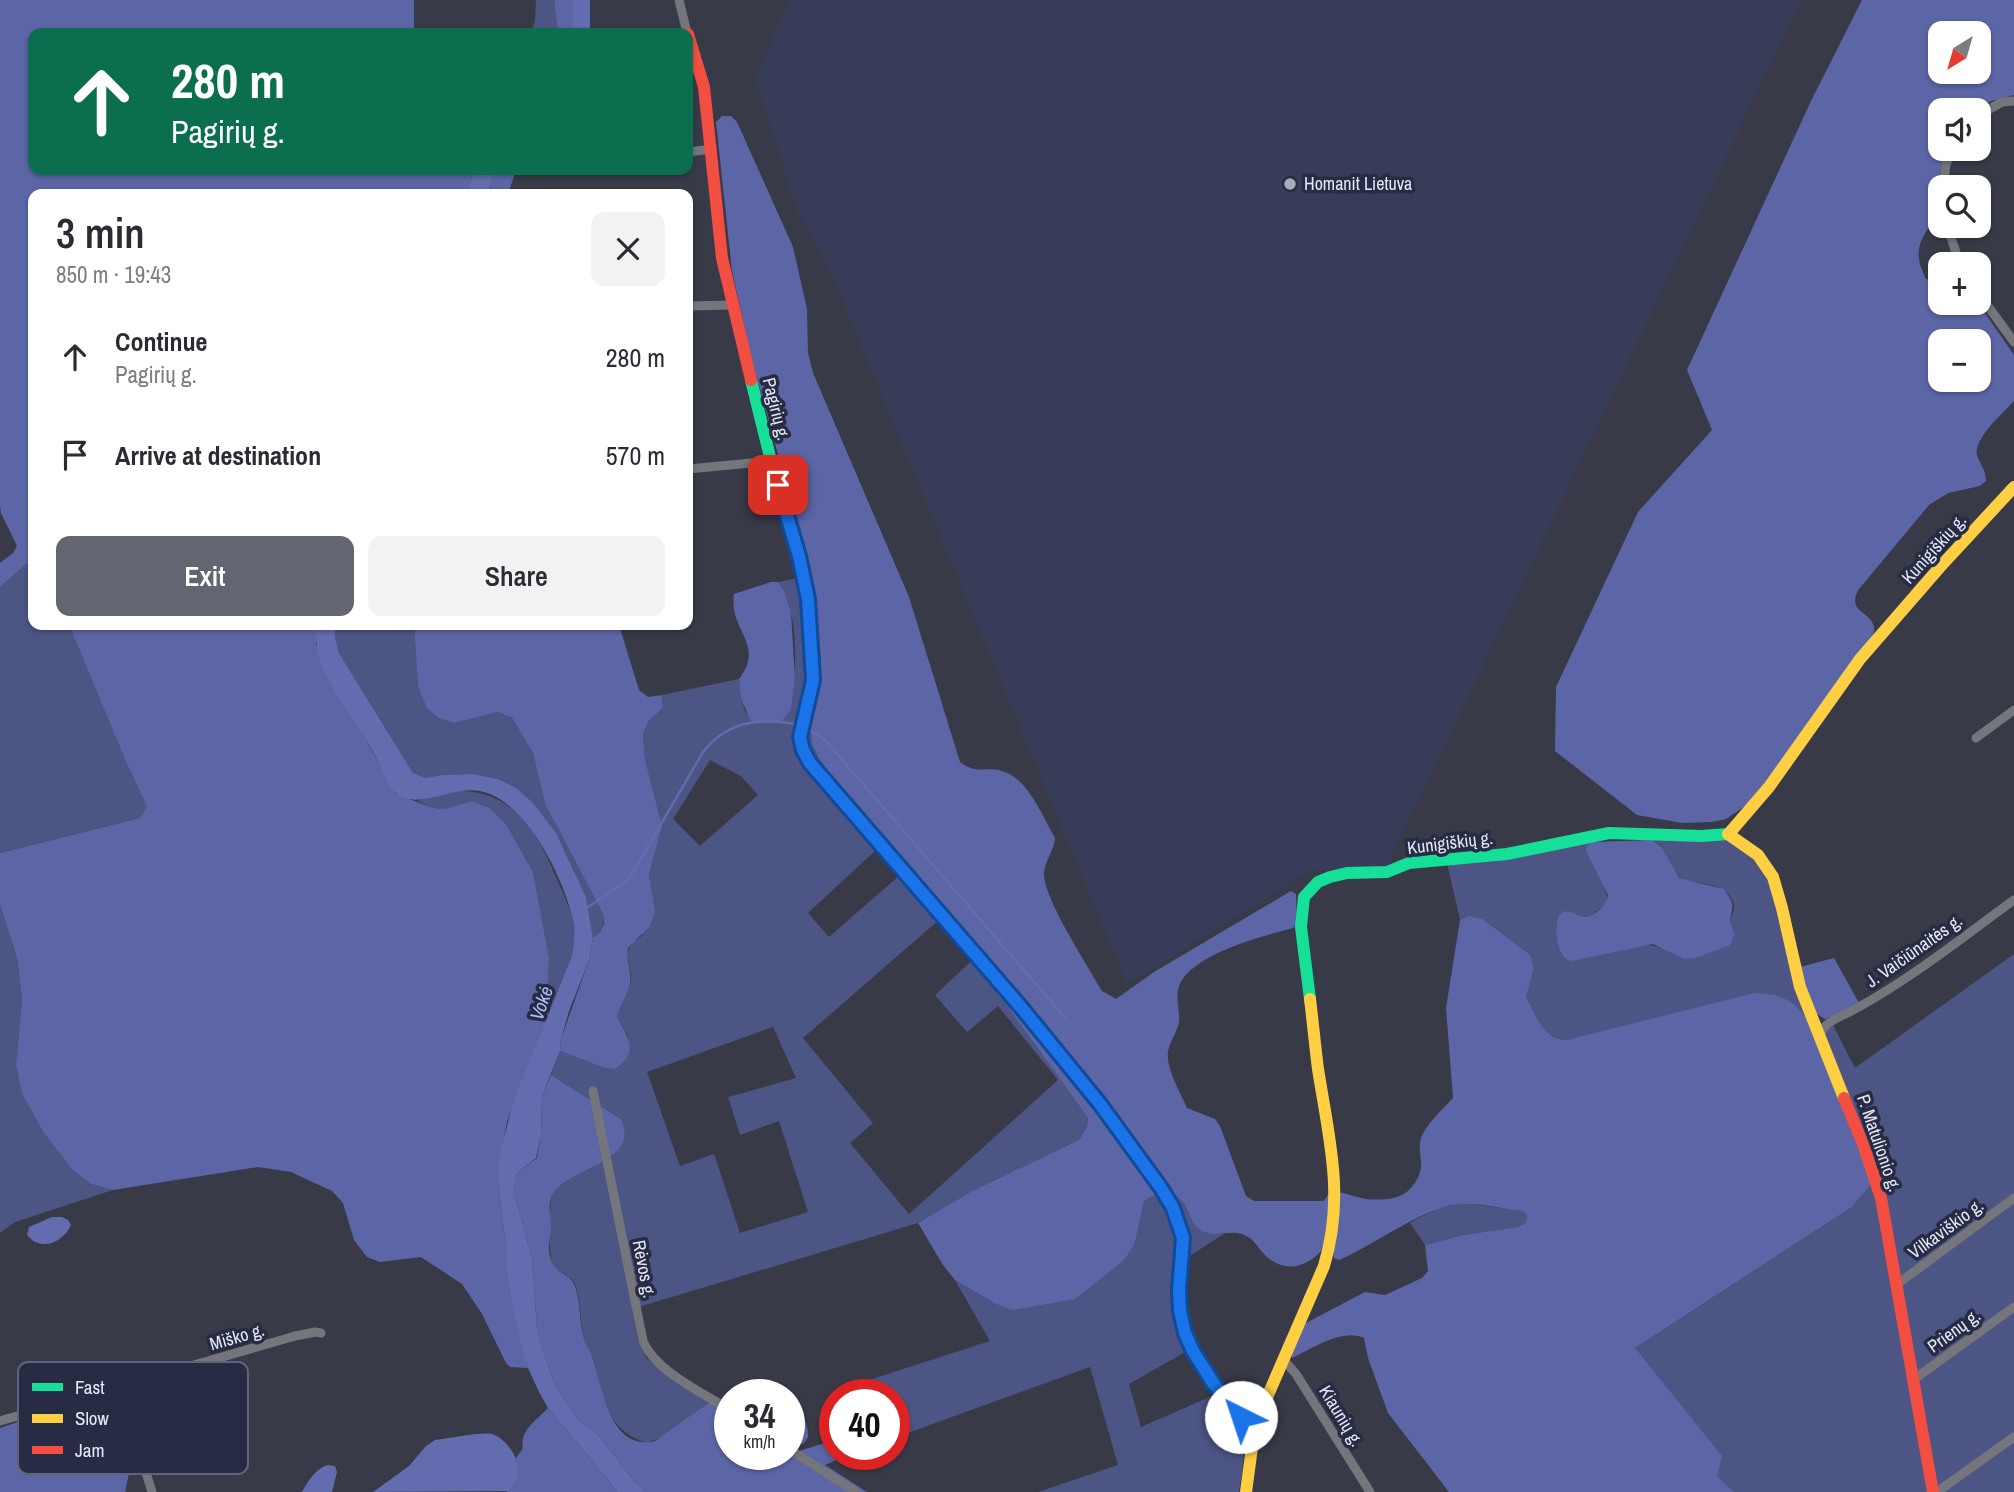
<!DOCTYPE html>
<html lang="en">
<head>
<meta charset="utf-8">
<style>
  :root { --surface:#fff; --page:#f2f2f3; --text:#2b2b33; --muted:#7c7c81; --accent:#636570 }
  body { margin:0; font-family:"Archivo Narrow",sans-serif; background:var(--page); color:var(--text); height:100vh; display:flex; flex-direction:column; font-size:26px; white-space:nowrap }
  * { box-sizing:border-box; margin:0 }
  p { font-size:23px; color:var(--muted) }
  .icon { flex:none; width:38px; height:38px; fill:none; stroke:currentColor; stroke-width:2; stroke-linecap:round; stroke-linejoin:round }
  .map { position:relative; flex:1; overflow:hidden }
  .panel { position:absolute; left:28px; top:189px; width:665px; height:441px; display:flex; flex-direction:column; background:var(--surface); border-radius:14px; box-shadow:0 2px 5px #0004 }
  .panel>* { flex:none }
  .top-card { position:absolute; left:28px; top:28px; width:665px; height:147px; border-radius:14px; box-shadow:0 2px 5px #0004; background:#0b6e4f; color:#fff; overflow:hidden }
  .needle { width:46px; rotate:217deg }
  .tools { position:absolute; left:1928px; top:21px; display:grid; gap:14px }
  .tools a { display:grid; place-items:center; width:63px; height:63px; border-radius:14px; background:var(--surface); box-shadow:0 2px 5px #0004; font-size:35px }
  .speed { position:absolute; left:714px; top:1379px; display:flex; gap:14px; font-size:35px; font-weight:700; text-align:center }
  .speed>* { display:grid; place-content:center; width:91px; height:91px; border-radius:50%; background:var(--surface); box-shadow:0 2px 5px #0004; line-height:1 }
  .speed small { font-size:18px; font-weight:400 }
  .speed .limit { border:10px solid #d22; background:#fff; color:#111 }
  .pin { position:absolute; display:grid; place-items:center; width:60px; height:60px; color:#fff; margin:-30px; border-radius:14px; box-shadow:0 4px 10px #0006 }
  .me { position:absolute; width:77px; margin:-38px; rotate:319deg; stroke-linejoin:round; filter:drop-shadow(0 0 5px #0008) }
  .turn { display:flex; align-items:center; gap:24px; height:147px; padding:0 28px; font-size:32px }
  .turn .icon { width:91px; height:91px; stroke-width:2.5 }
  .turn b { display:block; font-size:49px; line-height:60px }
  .round { display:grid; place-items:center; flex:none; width:74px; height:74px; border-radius:14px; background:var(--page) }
  .head { display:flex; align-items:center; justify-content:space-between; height:119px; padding:0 28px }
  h1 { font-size:42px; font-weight:600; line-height:52px }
  .cta { display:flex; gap:14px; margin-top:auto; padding:14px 28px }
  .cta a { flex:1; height:80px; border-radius:14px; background:var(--accent); color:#fff; font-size:28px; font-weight:600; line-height:80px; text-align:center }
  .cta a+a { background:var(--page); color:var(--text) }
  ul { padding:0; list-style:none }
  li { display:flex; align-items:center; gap:21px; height:98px; padding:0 28px }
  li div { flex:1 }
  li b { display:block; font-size:26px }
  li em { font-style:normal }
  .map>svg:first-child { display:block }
  .built { fill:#373d59 }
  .green { fill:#4d5585; fill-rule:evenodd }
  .forest { fill:#5c66a6; fill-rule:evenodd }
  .water { fill:#626caf }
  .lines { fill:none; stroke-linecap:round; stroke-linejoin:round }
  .stream { stroke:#626caf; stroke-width:2.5 }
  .street { stroke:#75767c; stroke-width:9 }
  .fast { stroke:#16e098; stroke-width:12 }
  .slow { stroke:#ffcf43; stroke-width:12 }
  .jam { stroke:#f24e42; stroke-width:12 }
  .route-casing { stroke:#114b97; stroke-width:18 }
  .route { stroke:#1a73e8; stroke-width:12 }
  .poi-dot { fill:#a8abba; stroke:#272c44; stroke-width:2.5 }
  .labels { text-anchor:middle; stroke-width:7; stroke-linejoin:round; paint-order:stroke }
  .poi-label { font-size:18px; fill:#e4e8f8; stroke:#272c44; text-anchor:start }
  .street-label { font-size:18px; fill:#e4e8f8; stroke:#272c44 }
  .water-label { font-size:19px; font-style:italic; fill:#afbbf6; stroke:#272c44 }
  .key { fill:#272c44; stroke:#60647a; stroke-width:2 }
  .key-label { font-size:19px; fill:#e4e8f8 }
</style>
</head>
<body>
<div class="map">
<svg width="2014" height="1492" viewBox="0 0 2014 1492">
  <rect width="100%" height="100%" fill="#383a48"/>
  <!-- built -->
  <path class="built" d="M790,0H1801L1386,868L1312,870L1127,984L831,273L798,212L755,79Z"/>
  <!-- green -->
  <path class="green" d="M536,0H554L558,33H531L535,21Z
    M33,563V625H69L126,762L147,807L140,818L0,853V587L25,565Z
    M809,576L821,658L820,687L813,710V746L822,765L947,913L803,1038L873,1123L850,1143L909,1214L1058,1080L998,1006L967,1032L935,995L980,953L994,968L1005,1003L1088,1118L1087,1127L1079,1140L972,1191L918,1223L632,1309L638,1342L647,1359L710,1402L665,1436L646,1443C604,1428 603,1396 593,1358C591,1351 586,1346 584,1339C580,1322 581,1303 576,1286C572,1275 560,1274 553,1265C548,1258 549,1200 553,1192C567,1169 643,1163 621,1119L551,1075L560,1051L602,1067L628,1036L617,1017C620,1006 627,997 630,986C635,963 616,951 642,936L651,892L649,875L662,826L645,759L643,733L649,721L663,708L662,695L739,679L741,699L746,713L791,710C796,673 801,614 778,582ZM710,760L741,776L758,795L700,846L673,819ZM877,849L900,875L829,937L808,913ZM773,1027L796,1078L728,1097L740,1135L779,1121L808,1212L740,1233L714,1154L680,1166L647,1072Z
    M336,625H414L418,686L454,723L498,712L512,718L533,753L545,804L603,914C604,925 602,931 593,938L586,897L556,833L473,774L441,775L426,778L413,773L339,653L335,636Z
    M462,791C518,793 540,838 559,884C567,902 576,921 575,940C574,965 555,998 546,1021L549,957L533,872L506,824L490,808L472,801L444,809L433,808L417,801L446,792Z
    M1726,839L1733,841L1759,861L1772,885L1807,1018L1567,1040C1542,1039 1538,1017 1526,997L1534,969L1468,916L1460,920L1447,863L1592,842L1608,900C1603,907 1590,919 1581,917C1577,916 1573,913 1569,912L1556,924L1561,954L1565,959L1647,944L1665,949L1675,955L1735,934L1730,921C1731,916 1735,910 1734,905C1728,879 1694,886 1676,876L1662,848L1652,840Z
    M0,905L17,958L22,1000L16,1064L91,1184L113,1190L15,1222L0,1233Z
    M2014,954V1492H1935L1890,1228L1824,1039V1033L1832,1023L1855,1068Z
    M1872,1178L1929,1492H1734L1717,1476L1635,1348L1852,1207L1870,1186Z
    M1153,1195H1174L1183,1202L1205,1233L1224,1234L1177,1264C1174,1302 1171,1315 1187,1351L1129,1384L1141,1427L1214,1395C1245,1439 1248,1438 1239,1492H1038L1118,1465L1090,1367L894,1438V1395H838V1390L990,1341L955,1280L994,1303L1135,1243L1144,1201Z
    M1464,1203L1523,1211L1527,1216L1526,1223L1518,1227L1463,1235L1425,1245L1410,1223C1428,1212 1443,1206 1464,1203Z"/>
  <!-- forest -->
  <path class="forest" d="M0,0H414V33H33V170H475L465,194H33V563L25,565L0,587V563L13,553L17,546L1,513L0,506Z
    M554,0H573V33H558Z
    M1862,0H2014V95L1991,101L1978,110H1941V149H1948C1936,172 1941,185 1939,208C1939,214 1935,218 1932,223C1917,244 1914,255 1926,279L1941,283V303H1978L2014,355V401C2004,412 1973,439 1977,455C1980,465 1986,469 1986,481L1980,486L1948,493L1929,505L1859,589C1844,615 1877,610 1874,633L1765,786L1748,804L1726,819L1712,822L1682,823L1637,815L1555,751L1556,687L1638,512L1712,430L1687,370L1811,101ZM1941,33H1979V72H1941ZM1941,341H1979V380H1941Z
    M722,116H731L737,122L793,247L807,309L808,353L813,373L909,597L960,762C977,775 985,766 1002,771C1028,778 1042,816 1055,838C1054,851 1044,862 1044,874C1044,899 1088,966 1102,991L1116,999L1154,972L1291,891L1296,894L1297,923L1293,928C1264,936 1185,955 1178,990C1176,1000 1180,1012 1179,1022C1177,1032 1172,1038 1169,1047C1163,1065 1180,1091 1187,1108L1215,1119L1220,1126L1246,1196L1254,1201H1324L1329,1193C1341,1191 1349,1195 1361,1198C1370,1200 1384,1200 1393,1198C1408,1195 1418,1183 1421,1168C1422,1157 1417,1147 1422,1136C1428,1122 1442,1110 1453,1098L1446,1008L1460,920L1468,916L1482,919L1530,955L1534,969L1526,997C1538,1017 1542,1039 1567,1040L1755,993C1781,995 1790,997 1807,1018L1872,1178L1870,1186L1852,1207L1635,1348L1722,1456L1717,1476L1734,1492H1449L1388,1413L1368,1358L1364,1338C1342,1328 1312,1349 1292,1358L1291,1352L1302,1325L1365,1292L1385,1295L1422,1278L1428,1271L1425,1245L1463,1235L1518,1227L1526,1223L1527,1216L1523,1211C1503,1209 1482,1203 1463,1204C1427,1204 1375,1245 1339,1260L1334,1258L1333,1253L1325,1246C1310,1267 1285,1275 1265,1255C1257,1247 1254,1238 1242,1234C1231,1230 1216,1237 1204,1232C1184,1223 1194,1195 1164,1195C1154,1195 1152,1196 1144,1201L1135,1243L1124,1260L1075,1299L1013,1310L994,1303L955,1280L943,1265L918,1223L972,1191L1079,1140L1087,1127L1088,1118L1005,1003L994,968L822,765L813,746L811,728L820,687L821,658L807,560L752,360L732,271L716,122Z
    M495,170H516L508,194H488Z
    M771,582H778L784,591L791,612L795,679L791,710L781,722L752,723L741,699L739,679C766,644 728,630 734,594Z
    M69,625H316V645L390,785L396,794L433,808L444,809L472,801L490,808L506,824L533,872L549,957L546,1021L507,1122L497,1174L506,1248V1272L528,1368L510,1367L506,1363L482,1314L462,1284L421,1257L380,1262L367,1257L354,1240L343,1203L332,1191L291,1172L258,1167L113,1190L91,1184L73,1170L44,1133L22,1093L16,1064L22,1000L17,958L0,905V853L140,818L147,807L126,762Z
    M414,625H619L639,690L648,697L662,695L663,708L649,721L643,733L645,759L662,826L649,875L655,912L650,926L628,948C626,960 632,971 630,984C628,996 620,1005 617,1017C628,1038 640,1052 615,1069L602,1067L560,1051L561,1039L589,960L593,938L600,932L604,923L603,914L545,804L533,753L512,718L498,712L454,723L439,718L427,708L418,686Z
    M1652,840L1662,848L1679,878L1724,889C1735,905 1733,903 1730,921L1735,934L1730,945L1696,958L1684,959L1653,944L1571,961C1567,959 1564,959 1562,955C1557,946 1552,917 1563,912C1571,909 1577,917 1585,917C1595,916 1607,905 1608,895L1586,851L1587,846L1592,842Z
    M1834,958L1859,1003L1825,1019L1812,1011L1800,967Z
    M551,1075L621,1119C644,1166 558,1168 551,1199C548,1208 551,1216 551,1225C551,1236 547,1247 550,1257C550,1259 554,1266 555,1267C563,1276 573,1276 576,1289C581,1306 579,1325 585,1342C587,1347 591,1351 592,1356C602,1385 609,1452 655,1441L710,1402L730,1415V1454H789L835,1440V1454H850L825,1465L867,1492H647L634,1481L600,1437L576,1417L555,1385L543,1351L537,1328L532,1259L514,1192L517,1173L537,1158L541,1136L542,1096Z
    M114,1390L133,1454L125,1492H0V1428Z
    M548,1408L618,1492H506L509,1490L518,1468L516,1458L523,1448C519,1431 537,1420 548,1408Z"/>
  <!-- water -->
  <path class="water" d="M573,0H590V33H573Z
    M475,170H495L488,194H465Z
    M316,625H336L335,636L339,653L413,773L426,778L441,775L473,774L500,780L516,788L532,802L556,833L586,897L593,938L589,960L569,1011L561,1039L560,1051L542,1096L541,1136L536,1158L517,1173L514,1192L532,1259L537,1328L543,1351L555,1385L576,1417L600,1437L634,1481L647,1492H618L548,1408L539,1392L528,1368L522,1348L506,1272V1248L497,1174L500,1153L514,1100L572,956C574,946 575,936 574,925C566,882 527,800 480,791C453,786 424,807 402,797C388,791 383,771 376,758C361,726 336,699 322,666C317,653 315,639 316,625Z
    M52,1217H62L68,1220L71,1225C63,1243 40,1252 27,1235L29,1227Z
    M789,1411C804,1412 808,1424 808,1437L804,1443L798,1446L789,1437Z
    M475,1434C480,1434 488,1433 492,1434C505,1438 519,1457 518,1470C518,1478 513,1484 509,1491L373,1492L409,1466L426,1446L435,1440Z
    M328,1465L335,1466L337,1472L332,1492H302C308,1481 316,1468 328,1465Z"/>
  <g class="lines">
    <!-- stream -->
    <path class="stream" d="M808,729L825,740L1067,1020
      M587,908L629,879L703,752C728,721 757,718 795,724"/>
    <!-- street -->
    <path class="street" d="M679,0L687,33
      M1979,115L2002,102L2014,101
      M688,152L712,149
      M523,170H554
      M1943,187L1946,165L1952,149
      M1947,226L1960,264
      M1979,294L2014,342
      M688,306L732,305
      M688,469L771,461
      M1976,738L2014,710
      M1819,1036C1826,1019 1842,1017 1857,1008C1912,978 1963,937 2014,900
      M593,1091L643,1341C655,1371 703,1393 730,1410
      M1896,1285L2014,1198
      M1283,1359L1296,1374L1370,1492
      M1913,1380L2014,1307
      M119,1385L152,1492
      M0,1421L295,1336L315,1332L321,1333
      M789,1449L856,1492
      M1937,1492L2014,1437"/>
    <!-- fast -->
    <path class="fast" d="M751,380L771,461L799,556L808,599L811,667
      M1310,999L1301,927L1304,897L1318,882L1330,877L1347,873L1387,872L1409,863L1507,854L1609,833L1702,836L1728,834L1732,830
      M1088,1091C1105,1112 1120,1134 1136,1155C1150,1173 1167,1190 1175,1212C1186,1240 1179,1268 1180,1296C1180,1345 1214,1399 1255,1425"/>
    <!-- slow -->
    <path class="slow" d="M811,667L812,680L800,737L810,763L974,953L1088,1091
      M1732,830L1769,787L1860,659L1940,567L2014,487
      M1728,834L1758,855L1773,877L1782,908L1800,987L1844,1098
      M1246,1492L1255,1425L1324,1266C1345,1196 1329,1139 1318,1069C1315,1046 1313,1023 1310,999"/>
    <!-- jam -->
    <path class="jam" d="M688,34L704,87L722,258L751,380
      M1844,1098L1863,1144L1881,1198L1933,1492"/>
  </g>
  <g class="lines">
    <defs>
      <path id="route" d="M778,485L799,556L808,599L813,680L800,737L803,750L810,763L1020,1006L1100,1104L1161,1188L1173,1208L1183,1238L1179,1290L1180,1311L1185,1333L1193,1351L1213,1383L1241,1417"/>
    </defs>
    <!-- route casing -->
    <use href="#route" class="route-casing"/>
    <!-- route -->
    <use href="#route" class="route"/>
  </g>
  <!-- markers -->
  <circle class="poi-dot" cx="1290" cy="184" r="7"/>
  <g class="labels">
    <!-- poi labels -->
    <g class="poi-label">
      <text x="1304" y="190">Homanit Lietuva</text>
    </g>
    <!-- street labels -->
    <g class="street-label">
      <text transform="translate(776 409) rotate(76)" y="6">Pagirių g.</text>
      <text transform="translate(1934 549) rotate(-48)" y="6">Kunigiškių g.</text>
      <text transform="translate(1450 843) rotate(-7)" y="6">Kunigiškių g.</text>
      <text transform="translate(1914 951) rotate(-35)" y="6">J. Vaičiūnaitės g.</text>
      <text transform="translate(1879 1143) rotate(71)" y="6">P. Matulionio g.</text>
      <text transform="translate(1946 1229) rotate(-36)" y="6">Vilkaviškio g.</text>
      <text transform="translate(644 1269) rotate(79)" y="6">Rėvos g.</text>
      <text transform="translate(1954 1331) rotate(-36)" y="6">Prienų g.</text>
      <text transform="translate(237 1337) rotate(-16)" y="6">Miško g.</text>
      <text transform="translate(1341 1416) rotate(59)" y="6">Kiaunių g.</text>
    </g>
    <!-- water labels -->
    <g class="water-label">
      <text transform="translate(541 1003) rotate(-71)" y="7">Vokė</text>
    </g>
  </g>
  <!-- legend -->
  <rect x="18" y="1362" width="230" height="112" rx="10" class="key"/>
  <rect x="32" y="1383" width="31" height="8" fill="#16e098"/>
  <rect x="32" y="1414" width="31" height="9" fill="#ffcf43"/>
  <rect x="32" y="1446" width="31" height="8" fill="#f24e42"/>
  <g class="key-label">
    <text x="75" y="1394">Fast</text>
    <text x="75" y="1425">Slow</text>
    <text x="75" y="1457">Jam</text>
  </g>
</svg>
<div class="tools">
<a><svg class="needle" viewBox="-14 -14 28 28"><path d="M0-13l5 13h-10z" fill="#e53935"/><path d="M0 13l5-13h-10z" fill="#7c7c81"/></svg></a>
<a><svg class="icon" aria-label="sound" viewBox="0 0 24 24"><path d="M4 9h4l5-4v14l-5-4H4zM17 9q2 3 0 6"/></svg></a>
<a><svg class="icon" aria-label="search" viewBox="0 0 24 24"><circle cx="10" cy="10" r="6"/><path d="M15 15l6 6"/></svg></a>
<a>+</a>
<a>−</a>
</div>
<div class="speed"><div>34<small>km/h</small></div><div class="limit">40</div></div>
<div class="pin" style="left:778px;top:485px;background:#d93025"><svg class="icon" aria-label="arrive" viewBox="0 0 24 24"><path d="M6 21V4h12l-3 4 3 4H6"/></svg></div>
<svg class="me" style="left:1241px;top:1417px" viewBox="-20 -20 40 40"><circle r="19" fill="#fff"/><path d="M0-13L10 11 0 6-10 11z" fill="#1a73e8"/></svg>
<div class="top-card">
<div class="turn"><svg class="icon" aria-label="ahead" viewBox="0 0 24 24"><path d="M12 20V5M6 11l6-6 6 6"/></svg><div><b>280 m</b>Pagirių g.</div></div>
</div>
<section class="panel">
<div class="head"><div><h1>3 min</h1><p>850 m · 19:43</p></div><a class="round"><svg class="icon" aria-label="close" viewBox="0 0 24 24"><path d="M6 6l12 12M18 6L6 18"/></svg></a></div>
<ul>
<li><svg class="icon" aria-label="ahead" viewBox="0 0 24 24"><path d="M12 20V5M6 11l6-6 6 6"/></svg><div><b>Continue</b><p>Pagirių g.</p></div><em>280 m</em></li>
<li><svg class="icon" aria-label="arrive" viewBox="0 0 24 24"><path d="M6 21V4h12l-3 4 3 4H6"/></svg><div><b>Arrive at destination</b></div><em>570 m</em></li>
</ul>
<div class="cta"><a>Exit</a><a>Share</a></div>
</section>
</div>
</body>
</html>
